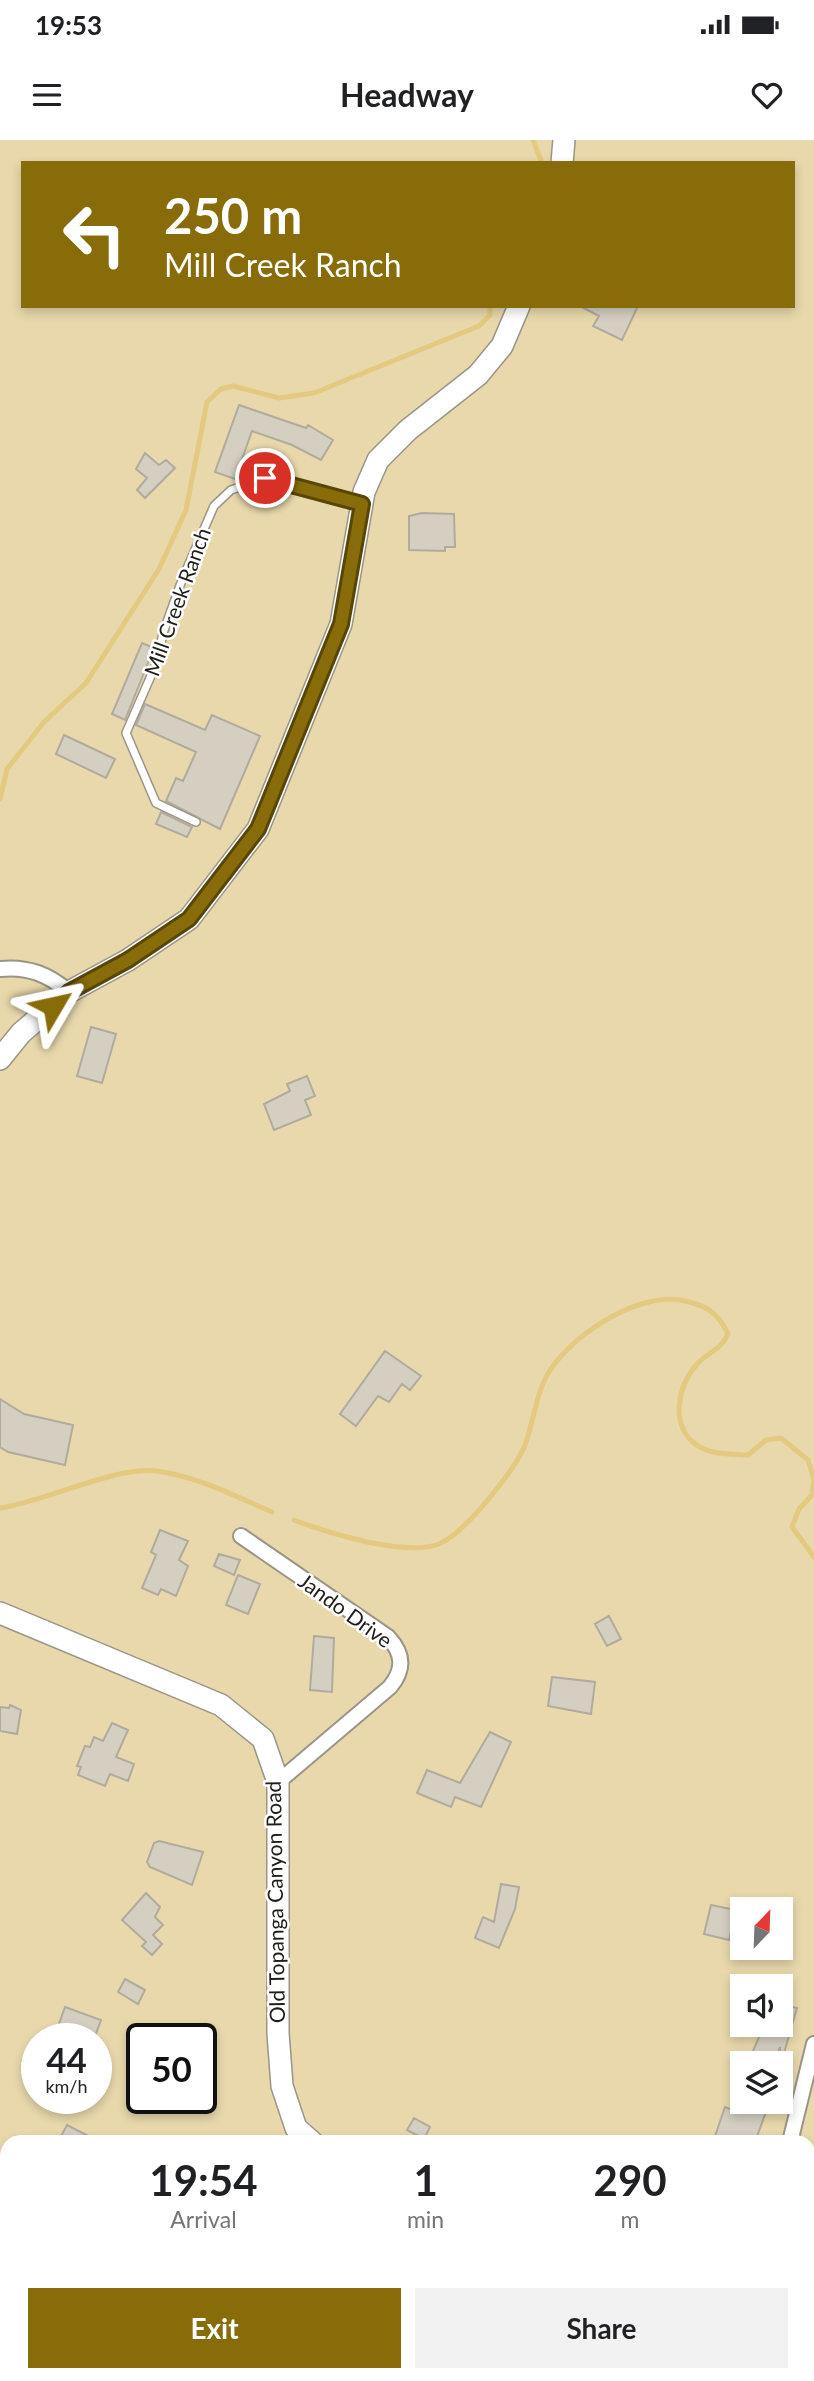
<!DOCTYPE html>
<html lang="en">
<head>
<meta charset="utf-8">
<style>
  :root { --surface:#fff; --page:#f2f2f2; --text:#202124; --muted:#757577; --accent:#886c0a }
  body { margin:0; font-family:Lato,sans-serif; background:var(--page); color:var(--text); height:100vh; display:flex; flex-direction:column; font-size:26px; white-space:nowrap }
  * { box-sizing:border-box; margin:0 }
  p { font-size:23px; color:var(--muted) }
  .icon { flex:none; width:38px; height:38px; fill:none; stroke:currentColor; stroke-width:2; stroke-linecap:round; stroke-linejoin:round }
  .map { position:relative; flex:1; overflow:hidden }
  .sheet { position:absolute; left:0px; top:1995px; width:816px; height:247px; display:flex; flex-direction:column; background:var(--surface); border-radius:21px 21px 0 0; box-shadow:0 4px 10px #0003 }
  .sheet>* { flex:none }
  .top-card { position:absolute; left:21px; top:21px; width:774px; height:147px; border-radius:0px; box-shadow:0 4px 10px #0003; background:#886c0a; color:#fff; overflow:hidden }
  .needle { width:46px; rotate:23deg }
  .buttons { position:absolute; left:730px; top:1757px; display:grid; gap:14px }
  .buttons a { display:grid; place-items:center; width:63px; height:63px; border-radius:0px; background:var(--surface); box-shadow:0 4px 10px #0003; font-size:35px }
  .speed { position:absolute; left:21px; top:1883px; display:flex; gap:14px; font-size:35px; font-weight:700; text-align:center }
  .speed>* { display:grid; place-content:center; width:91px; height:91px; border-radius:50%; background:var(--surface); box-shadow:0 4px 10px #0003; line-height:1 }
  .speed small { font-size:18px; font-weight:400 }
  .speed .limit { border:4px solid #111; border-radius:10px; background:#fff; color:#111 }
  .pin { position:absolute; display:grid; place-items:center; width:60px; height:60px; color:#fff; margin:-30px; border:4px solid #fff; border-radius:50%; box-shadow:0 2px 7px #0007 }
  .me { position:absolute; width:77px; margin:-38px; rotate:54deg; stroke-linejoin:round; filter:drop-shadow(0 0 5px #0008) }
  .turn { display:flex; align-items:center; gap:24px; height:147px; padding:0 28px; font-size:32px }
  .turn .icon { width:91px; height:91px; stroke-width:2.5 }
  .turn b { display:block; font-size:49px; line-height:60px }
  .eta { display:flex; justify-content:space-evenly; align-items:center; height:119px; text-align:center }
  .eta b { font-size:42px; font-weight:700; line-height:49px }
  .button { display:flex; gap:14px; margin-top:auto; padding:14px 28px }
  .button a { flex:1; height:80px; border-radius:0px; background:var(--accent); color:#fff; font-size:28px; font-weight:700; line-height:80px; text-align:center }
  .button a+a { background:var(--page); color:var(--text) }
  .status { display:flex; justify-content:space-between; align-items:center; height:49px; padding:0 35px; background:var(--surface); direction:ltr }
  .status svg { height:19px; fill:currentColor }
  header { display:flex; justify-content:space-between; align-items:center; height:91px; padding:0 28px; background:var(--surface); font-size:32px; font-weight:700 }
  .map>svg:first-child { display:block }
  .green { fill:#e8d8ac; fill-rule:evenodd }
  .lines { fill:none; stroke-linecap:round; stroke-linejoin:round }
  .stream { stroke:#e4c980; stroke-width:5 }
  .building { fill:#d4cfc1; stroke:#b0ab9d; stroke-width:2 }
  .lane-casing { stroke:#9a9587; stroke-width:10 }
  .street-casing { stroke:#9a9587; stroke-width:18 }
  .secondary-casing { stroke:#9a9587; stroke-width:24 }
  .lane { stroke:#fff; stroke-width:7 }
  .street { stroke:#fff; stroke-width:14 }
  .secondary { stroke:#fff; stroke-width:21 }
  .route-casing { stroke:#584606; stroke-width:18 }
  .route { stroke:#886c0a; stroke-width:12 }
  .labels { text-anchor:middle; stroke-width:5; stroke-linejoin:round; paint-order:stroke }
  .street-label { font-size:21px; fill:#1f1d18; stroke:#fff }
</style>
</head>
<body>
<div class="status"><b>19:53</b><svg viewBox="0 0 49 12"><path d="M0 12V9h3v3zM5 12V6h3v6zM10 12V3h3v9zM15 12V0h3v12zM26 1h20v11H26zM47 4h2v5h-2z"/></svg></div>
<header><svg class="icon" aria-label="menu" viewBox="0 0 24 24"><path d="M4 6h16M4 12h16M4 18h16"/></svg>Headway<svg class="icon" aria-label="heart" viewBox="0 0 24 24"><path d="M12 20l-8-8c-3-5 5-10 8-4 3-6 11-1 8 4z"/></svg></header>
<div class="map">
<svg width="814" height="2241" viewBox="0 0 814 2241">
  <rect width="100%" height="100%" fill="#fff9ea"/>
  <!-- green -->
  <path class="green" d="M0,0H814V2241H0ZM23,23H793V166H23ZM742,1769H780V1808H742ZM742,1846H780V1885H742ZM37,1899H96V1958H37ZM142,1899H201V1958H142ZM742,1923H780V1962H742ZM7,2002H808V2235H7Z"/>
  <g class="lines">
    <!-- stream -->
    <path class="stream" d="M533,0L542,23
      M0,659L7,629L44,582L86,543L159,429L186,370L207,262L221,249L233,246L279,258L314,253L479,186L490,175V166
      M0,1368C44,1362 116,1326 156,1331C196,1336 235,1356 272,1372
      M294,1380C328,1393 405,1417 439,1404C464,1394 515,1330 525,1305C533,1284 535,1259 545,1239C565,1199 634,1153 680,1160C703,1164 718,1171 728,1194C721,1210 708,1212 697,1224C678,1246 670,1283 694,1303C708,1315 731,1314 748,1315L766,1300L781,1298L808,1320L814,1339L812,1355L799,1369L792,1387L814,1417
      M808,2028L814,2008
      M690,2235L693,2241"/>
  </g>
  <!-- building -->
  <path class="building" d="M580,166H638L622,200L593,186L599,176Z
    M239,265L306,288L308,285L333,300L321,320L292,305L252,291L235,339L215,332Z
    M145,313L159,325L166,320L175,328L145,358L137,350L147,338L136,329Z
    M422,373L454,374L455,407H445V411L409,410V376Z
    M142,503L154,508L125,580L112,574Z
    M145,564L205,590L212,575L260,596L220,689L166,661L176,638L183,641L196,612L136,585Z
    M64,595L115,619L106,638L56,614Z
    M161,672L192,687L187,697L156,684Z
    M91,887L116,894L102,943L77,936Z
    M307,936L315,956L305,960L311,975L274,990L264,964L290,951L287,944Z
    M385,1211L421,1236L410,1250L402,1244L389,1262L378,1256L356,1286L340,1274Z
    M0,1259L24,1274L73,1285L65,1325L8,1312L0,1307Z
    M160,1390L188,1401L179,1420L188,1426L176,1456L161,1449L158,1455L142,1448L156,1415L151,1412Z
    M219,1414L240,1420L234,1435L214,1426Z
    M238,1435L260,1444L248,1474L226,1465Z
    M609,1476L621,1499L607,1506L595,1484Z
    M314,1496L334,1498L332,1552L310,1550Z
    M552,1537L595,1542L591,1574L548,1566Z
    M10,1565L21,1570L17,1594L0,1591V1567L9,1568Z
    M112,1583L128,1590L116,1617L134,1624L128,1641L110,1634L105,1646L78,1635L81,1627L77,1626L85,1606L90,1607L94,1597L103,1601Z
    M490,1592L511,1602L481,1667L455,1657L451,1667L417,1653L427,1630L460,1643Z
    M159,1701L203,1712L192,1745L150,1727L147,1722L154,1703Z
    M501,1744L519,1747L515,1769L499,1808L475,1798L483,1777L494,1782Z
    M146,1753L160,1767L155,1777L163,1785L153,1795L162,1804L152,1815L142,1806L146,1802L122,1780Z
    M711,1765L736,1770L729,1800L704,1794Z
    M125,1839L145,1850L138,1864L118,1852Z
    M780,1864L797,1868L784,1913H780V1907L775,1923H748L764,1885H780Z
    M65,1867L101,1880L94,1899H64L55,1895Z
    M740,1959L767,1969L755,2002H713L725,1967L735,1971Z
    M414,1978L430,1987L424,1999L407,1990Z
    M67,1985L100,2002H58Z"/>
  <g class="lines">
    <defs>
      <path id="lane" d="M196,682L156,663L126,593L157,522L163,493L182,440L214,366L231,350L266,338L359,363"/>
      <path id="street" d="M0,829C27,826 48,834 69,852
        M241,1396L388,1497C403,1513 405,1529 390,1547L278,1642
        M790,2002L814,1904
        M808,2058L814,2057
        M639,2241L643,2235"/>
      <path id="secondary" d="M562,23L564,0
        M0,919L21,893L69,852L128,820L189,779L258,689L341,484L364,352L378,320L408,290L478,235L502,206L519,166
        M0,1473L221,1565L263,1599L278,1642V1893L282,1946L296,1988L312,2002
        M466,2235L468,2241"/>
    </defs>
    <!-- lane casing -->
    <use href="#lane" class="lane-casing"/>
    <!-- street casing -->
    <use href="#street" class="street-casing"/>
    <!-- secondary casing -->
    <use href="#secondary" class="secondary-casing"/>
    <!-- lane -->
    <use href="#lane" class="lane"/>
    <!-- street -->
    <use href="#street" class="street"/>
    <!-- secondary -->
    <use href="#secondary" class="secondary"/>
  </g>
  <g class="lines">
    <defs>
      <path id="route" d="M53,866L69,852L128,820L189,779L258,689L341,484L362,364L265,338"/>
    </defs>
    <!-- route casing -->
    <use href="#route" class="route-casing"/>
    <!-- route -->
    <use href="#route" class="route"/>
  </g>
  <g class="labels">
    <!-- street labels -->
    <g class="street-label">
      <text transform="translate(178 462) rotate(-70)" y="7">Mill Creek Ranch</text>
      <text transform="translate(345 1471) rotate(36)" y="7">Jando Drive</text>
      <text transform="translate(276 1762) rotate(-91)" y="7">Old Topanga Canyon Road</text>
    </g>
  </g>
</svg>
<div class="buttons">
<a><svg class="needle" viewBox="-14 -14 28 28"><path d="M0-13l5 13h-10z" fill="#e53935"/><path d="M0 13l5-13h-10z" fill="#757577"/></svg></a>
<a><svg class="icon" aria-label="sound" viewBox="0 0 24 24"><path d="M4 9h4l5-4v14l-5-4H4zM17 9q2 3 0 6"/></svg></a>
<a><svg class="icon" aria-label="layers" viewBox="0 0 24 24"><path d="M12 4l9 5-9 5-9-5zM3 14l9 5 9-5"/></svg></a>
</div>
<div class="speed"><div>44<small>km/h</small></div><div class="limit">50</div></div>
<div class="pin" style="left:265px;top:338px;background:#d93025"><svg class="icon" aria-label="arrive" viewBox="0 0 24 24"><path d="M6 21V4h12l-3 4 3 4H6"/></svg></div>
<svg class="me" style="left:53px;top:866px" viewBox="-20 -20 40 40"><path d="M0-17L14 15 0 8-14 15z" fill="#886c0a" stroke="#fff" stroke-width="4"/></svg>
<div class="top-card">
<div class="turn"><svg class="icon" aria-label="left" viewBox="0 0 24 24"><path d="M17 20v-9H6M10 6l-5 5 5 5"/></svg><div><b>250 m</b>Mill Creek Ranch</div></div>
</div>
<section class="sheet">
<div class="eta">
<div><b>19:54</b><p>Arrival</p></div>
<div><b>1</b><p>min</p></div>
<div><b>290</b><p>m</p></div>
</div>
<div class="button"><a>Exit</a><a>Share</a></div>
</section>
</div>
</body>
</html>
